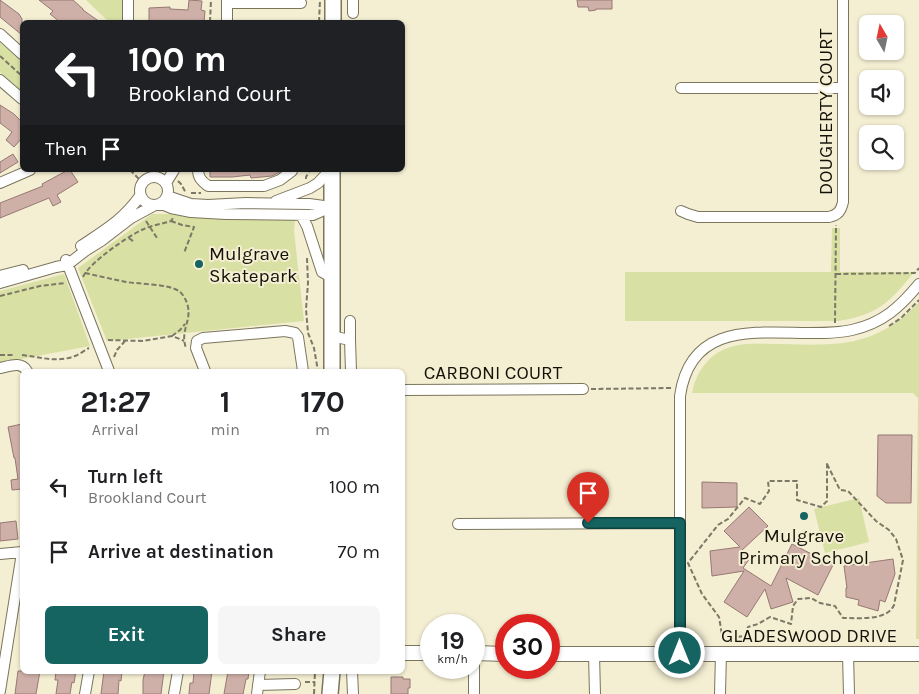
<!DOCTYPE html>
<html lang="en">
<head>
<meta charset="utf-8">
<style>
  :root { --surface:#fff; --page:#f6f6f6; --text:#202124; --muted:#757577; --accent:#166461 }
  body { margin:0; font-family:Karla,sans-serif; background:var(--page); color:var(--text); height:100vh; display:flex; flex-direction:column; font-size:19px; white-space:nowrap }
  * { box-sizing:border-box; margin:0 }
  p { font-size:16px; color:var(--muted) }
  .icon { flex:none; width:28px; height:28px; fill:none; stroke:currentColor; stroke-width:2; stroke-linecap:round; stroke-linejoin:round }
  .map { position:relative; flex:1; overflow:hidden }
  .drawer { position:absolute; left:20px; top:369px; width:385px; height:305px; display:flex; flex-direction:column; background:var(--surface); border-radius:8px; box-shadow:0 1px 4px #0004 }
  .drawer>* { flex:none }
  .hud { position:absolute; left:20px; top:20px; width:385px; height:152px; border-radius:8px; box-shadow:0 1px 4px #0004; background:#202124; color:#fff; overflow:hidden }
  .needle { width:32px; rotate:351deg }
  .tools { position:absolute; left:859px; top:15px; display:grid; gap:10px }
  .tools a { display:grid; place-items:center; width:45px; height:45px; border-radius:8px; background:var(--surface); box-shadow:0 1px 4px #0004; font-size:25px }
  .speed { position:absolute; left:420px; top:614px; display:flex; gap:10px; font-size:25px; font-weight:700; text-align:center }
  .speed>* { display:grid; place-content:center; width:65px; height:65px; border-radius:50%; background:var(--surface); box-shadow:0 1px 4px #0004; line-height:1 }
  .speed small { font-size:12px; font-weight:400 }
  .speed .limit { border:8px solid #d22; background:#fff; color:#111 }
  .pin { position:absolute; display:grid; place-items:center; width:42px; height:42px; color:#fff; margin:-51px -21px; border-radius:50% 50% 50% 0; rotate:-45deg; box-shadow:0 0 5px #0007 }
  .pin .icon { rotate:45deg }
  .me { position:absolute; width:55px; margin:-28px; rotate:0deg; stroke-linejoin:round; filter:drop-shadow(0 0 4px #0008) }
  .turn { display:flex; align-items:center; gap:18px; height:105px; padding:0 25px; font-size:22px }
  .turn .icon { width:65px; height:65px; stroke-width:2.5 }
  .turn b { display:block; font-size:35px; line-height:42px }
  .then { display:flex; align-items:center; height:48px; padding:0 25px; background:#0003; gap:10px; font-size:19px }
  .eta { display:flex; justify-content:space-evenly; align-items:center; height:85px; text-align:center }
  .eta b { font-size:30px; font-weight:700; line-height:35px }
  .button { display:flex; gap:10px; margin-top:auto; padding:10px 25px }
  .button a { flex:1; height:58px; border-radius:8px; background:var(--accent); color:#fff; font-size:20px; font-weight:700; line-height:58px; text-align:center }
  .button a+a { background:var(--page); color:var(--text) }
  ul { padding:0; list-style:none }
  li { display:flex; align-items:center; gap:15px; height:65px; padding:0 25px }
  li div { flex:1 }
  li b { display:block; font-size:19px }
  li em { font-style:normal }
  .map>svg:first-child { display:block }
  .green { fill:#d9e0a4 }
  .building { fill:#cfb0a9; stroke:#967873 }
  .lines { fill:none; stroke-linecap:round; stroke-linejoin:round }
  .street-casing { stroke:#7a755c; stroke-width:12 }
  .secondary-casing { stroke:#7a755c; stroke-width:16 }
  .primary-casing { stroke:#7a755c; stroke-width:18 }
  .path { stroke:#7c7866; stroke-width:2; stroke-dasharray:5 2.5; stroke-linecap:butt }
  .street { stroke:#fff; stroke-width:10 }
  .secondary { stroke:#fff; stroke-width:14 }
  .primary { stroke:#fff; stroke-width:15 }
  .route-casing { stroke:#0e413f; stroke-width:12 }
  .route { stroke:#166461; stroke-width:9 }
  .poi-dot { fill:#166461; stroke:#f4eed2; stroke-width:2 }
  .labels { text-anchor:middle; stroke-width:4; stroke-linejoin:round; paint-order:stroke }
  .street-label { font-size:19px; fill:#131108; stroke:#f4eed2 }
  .poi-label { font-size:19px; fill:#131108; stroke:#f4eed2; text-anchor:start }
</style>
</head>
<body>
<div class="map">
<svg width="919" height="694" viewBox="0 0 919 694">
  <rect width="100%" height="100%" fill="#f4eed2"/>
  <!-- green -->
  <path class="green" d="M86,0H123V22H109Z
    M0,42L22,62V92L0,72Z
    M152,214H182L295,220L294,231L304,321L107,341L78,268Z
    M832,228H840V272H914C890,302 878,315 838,321H625V272H831Z
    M64,274L90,346L0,363V291Z
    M919,302V639H916L918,398L913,393H692C697,368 713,349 739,345C749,343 760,344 770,344C794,344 819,346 843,343C874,339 899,324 919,302Z
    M859,498L869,542L825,553L814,509Z"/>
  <!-- building -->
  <path class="building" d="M0,0L19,14L22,19V35L0,17Z
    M39,0H73L83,9V10L100,22H60L50,14L53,11Z
    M189,0L202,1L201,10L205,11L204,22H149V8L170,7V9L188,10Z
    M577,0H612V9H596V10L589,11L588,7H578Z
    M0,105L14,114L22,122V138L14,147L6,140L12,132L0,123Z
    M13,154L18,162L0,173V162Z
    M68,170H70L78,182L57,195L61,202L53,206L49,198L0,218V203L43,186L42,184Z
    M210,170H280V172L272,176L251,178L250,175L232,177H210Z
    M22,424V489L12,490L11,480L18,479L15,458H14L8,427Z
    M878,435H912L911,503H886L877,496Z
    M702,482L737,483V507L702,508Z
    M749,507L768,526L741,551L750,558L743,568L771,586L792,544L833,565L818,595L786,578L793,602L771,609L765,589L747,617L724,602L744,571L712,576L710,551L740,547L724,531Z
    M16,521L18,539L0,541V523Z
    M893,559L895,574L885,602L880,600L878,611L858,605L859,600L846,597V588H847L844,566Z
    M18,671H40L36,694H15Z
    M56,671H76L74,683L72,682L70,694H56L58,680H55Z
    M104,671H122L121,681L119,680L118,694H101Z
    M145,671H164L161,694H143V680Z
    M194,671H212L209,694H189L190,683H193Z
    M228,671H249L248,679H246L243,694H224Z
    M391,677H403V679H410V688H408V694H391Z"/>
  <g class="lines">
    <defs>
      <path id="street" d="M128,0V22
        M227,3H301
        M353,13V0
        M227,22V0
        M0,34L22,54
        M0,80L22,99
        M681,88H843
        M198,170C198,178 202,181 208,186H264L280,180L292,171V170
        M140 191a14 14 0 1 1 28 0a14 14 0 1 1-28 0Z
        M0,183L30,170
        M166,183L174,170
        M167,196L191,204L208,205L246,203L309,204L331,207
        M276,201L310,188L318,183L330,170
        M157,205H164L171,208L191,212L226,214L313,215L331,207
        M681,211L688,214L698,217H829C838,215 841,211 843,202V0
        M301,215L307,226L322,272L331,277
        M81,246C105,230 123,220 140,196
        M66,260L109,371
        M0,276L23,270
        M0,283L56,267L67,265L85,251L101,241L131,218L155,205
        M331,336L350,340L351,371
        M350,340V321
        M0,368C10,366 21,361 27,371
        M205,371L196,348L197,341L203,338L285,331L295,333L298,337L303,371
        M402,390L583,389
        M458,524L680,523
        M0,554L22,552
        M680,653V396C693,304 791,343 852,330C883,323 900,307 919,284
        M594,654L595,694
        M848,654L849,694
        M352,671L353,694
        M258,685L295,684
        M0,691L22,553
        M85,694L89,671
        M174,694L178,671
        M257,694L260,671
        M474,694V653
        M720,694L721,653"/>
      <path id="secondary" d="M402,653H431
        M474,653L506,654
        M549,654H919"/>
      <path id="primary" d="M333,22V0
        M332,170V371
        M330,694L332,671"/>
    </defs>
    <!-- street casing -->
    <use href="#street" class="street-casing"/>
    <!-- secondary casing -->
    <use href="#secondary" class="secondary-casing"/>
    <!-- primary casing -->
    <use href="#primary" class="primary-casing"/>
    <!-- path -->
    <path class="path" d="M210,22L211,0
      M319,22L320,0
      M0,56L22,76
      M130,170L142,182
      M306,179V177L310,170
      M178,181L181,184L186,193
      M191,193H201
      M146,221L157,238
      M171,221L182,225L194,227L184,253
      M129,238L134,242
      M307,258L308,283L306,309L308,333L314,348L318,371
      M85,273C98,276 112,279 126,282C139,284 168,284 179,291C183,294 187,301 188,307C191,322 180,331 186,348
      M836,274L915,273L919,268
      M83,277C89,263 129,235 144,229C152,225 162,224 171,221L173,218
      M0,296L40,286L65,283
      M835,323L836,225
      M889,326L901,318L919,300
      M172,336L180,330L185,324
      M108,340L143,341L172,336L180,339L184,341
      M0,355H15
      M22,355C40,357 57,363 75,356C80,354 85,350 89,348
      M114,357L117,350L125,341
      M591,389L673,388
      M827,464L840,490L848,491L876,521L889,530L896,539L903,560L894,605C887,621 859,618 843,618L835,606L820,603L811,598L798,599L793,606L791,624L770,617L758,624L748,627L745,636L729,638L722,635L719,617L702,594L688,563L718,525L728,519L745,498L760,504L769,491L768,481H797V500L821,507L827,501Z
      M305,682H315
      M314,694L315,671"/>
    <!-- street -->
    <use href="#street" class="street"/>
    <!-- secondary -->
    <use href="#secondary" class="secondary"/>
    <!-- primary -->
    <use href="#primary" class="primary"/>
  </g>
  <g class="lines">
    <defs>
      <path id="route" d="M588,523H680V653"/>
    </defs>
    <!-- route casing -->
    <use href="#route" class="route-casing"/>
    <!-- route -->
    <use href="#route" class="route"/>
  </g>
  <!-- markers -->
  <g class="poi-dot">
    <circle cx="199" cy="264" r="5"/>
    <circle cx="804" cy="516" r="5"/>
  </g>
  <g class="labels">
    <!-- street labels -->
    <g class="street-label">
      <text transform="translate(825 112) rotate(-90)" y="7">DOUGHERTY COURT</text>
      <text x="493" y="379">CARBONI COURT</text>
      <text x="809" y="642">GLADESWOOD DRIVE</text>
    </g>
    <!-- poi labels -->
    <g class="poi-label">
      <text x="209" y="260">Mulgrave<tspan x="209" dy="22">Skatepark</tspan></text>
      <text x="804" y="542" text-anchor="middle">Mulgrave<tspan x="804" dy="22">Primary School</tspan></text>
    </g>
  </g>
</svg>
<div class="tools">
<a><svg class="needle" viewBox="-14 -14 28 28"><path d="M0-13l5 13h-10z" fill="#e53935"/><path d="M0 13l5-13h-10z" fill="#757577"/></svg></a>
<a><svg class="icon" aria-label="sound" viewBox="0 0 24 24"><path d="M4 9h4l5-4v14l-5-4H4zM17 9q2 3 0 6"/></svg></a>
<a><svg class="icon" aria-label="search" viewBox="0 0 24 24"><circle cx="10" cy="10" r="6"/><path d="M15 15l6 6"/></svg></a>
</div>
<div class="speed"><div>19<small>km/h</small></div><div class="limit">30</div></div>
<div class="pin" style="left:588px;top:523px;background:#d93025"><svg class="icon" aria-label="arrive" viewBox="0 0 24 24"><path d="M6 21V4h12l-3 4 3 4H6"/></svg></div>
<svg class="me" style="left:680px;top:653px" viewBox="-20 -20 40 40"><circle r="17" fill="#166461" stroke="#fff" stroke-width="3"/><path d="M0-11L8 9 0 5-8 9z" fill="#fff"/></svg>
<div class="hud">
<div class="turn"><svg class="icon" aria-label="left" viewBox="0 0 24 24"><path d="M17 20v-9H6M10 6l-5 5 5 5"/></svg><div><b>100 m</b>Brookland Court</div></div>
<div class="then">Then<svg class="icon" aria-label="arrive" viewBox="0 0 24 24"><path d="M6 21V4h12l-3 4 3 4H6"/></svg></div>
</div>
<section class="drawer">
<div class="eta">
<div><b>21:27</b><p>Arrival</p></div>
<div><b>1</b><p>min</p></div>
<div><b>170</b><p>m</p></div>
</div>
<ul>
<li><svg class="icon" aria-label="left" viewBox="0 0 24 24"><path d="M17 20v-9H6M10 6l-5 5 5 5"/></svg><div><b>Turn left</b><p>Brookland Court</p></div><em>100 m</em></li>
<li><svg class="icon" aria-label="arrive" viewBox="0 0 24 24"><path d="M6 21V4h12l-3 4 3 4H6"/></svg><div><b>Arrive at destination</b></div><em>70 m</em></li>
</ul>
<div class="button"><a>Exit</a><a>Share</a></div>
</section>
</div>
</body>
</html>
